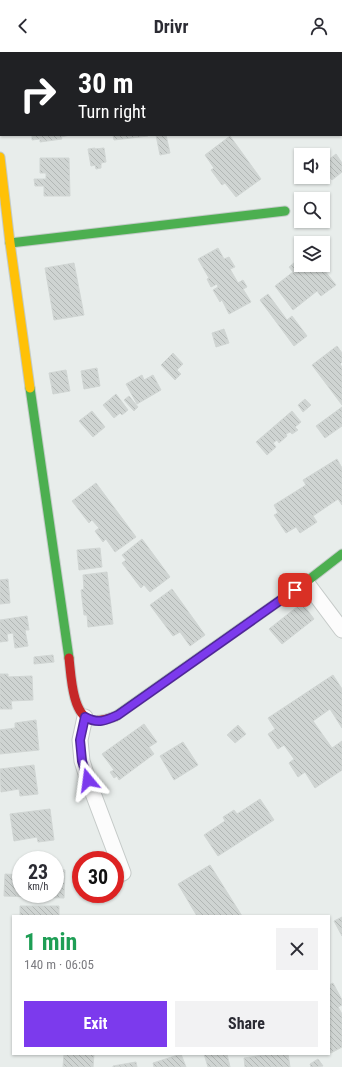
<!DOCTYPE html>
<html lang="en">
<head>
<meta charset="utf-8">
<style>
  :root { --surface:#fff; --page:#f2f2f3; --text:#2b2b33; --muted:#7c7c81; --accent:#7c3aed }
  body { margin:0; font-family:"Roboto Condensed",sans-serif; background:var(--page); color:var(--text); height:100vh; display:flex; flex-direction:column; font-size:15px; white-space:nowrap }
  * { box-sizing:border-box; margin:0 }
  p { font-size:13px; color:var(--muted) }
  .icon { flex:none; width:22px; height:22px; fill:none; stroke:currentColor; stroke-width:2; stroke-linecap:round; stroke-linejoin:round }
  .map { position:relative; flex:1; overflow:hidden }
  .drawer { position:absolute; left:12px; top:863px; width:318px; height:140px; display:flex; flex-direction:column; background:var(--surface); border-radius:0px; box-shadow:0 1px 3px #0004 }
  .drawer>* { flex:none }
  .guide { position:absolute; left:0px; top:0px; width:342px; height:84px; box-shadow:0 1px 3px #0004; background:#202124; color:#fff; overflow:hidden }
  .fabs { position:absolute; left:294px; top:96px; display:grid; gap:8px }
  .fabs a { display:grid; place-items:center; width:36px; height:36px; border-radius:0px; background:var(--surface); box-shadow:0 1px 3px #0004; font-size:20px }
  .speed { position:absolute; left:12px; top:799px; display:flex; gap:8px; font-size:20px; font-weight:700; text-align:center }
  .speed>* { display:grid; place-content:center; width:52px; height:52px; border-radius:50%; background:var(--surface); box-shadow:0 1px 3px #0004; line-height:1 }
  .speed small { font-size:10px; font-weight:400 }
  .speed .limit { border:6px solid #d22; background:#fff; color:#111 }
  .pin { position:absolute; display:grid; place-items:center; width:34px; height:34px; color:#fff; margin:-17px; border-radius:8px; box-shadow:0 2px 6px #0006 }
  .me { position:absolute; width:44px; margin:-22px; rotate:344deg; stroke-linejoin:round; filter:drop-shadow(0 0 3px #0008) }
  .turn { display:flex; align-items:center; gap:14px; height:84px; padding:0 12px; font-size:18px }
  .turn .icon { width:52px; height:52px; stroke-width:2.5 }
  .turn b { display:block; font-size:28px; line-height:34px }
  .round { display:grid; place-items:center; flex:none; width:42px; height:42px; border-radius:0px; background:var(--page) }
  .headline { display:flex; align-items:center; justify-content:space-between; height:68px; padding:0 12px }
  h1 { font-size:24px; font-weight:700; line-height:30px; color:#1e9e55 }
  .button { display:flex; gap:8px; margin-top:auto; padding:8px 12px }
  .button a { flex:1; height:46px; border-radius:0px; background:var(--accent); color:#fff; font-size:16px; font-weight:700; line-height:46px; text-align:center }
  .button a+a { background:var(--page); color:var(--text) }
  header { display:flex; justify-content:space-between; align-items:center; height:52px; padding:0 12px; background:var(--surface); font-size:18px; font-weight:700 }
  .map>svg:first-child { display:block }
  .building { fill:url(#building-back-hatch); stroke:#d1d6d4 }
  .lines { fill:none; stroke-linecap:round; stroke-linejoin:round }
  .street-casing { stroke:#c5cac8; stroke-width:17 }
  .fast-casing { stroke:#c3cbc8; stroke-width:11 }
  .slow-casing { stroke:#c3cbc8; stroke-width:11 }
  .jam-casing { stroke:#c3cbc8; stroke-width:11 }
  .street { stroke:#fcfcfc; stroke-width:15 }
  .fast { stroke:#4caf50; stroke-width:9 }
  .slow { stroke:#ffc107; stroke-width:9 }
  .jam { stroke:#c62828; stroke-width:9 }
  .route-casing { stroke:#51269a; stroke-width:10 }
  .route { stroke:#7c3aed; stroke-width:7 }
</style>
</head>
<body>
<header><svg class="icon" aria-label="back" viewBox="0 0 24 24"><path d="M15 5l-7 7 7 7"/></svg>Drivr<svg class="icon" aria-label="person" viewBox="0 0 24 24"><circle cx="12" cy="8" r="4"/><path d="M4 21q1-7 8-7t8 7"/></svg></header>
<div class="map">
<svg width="342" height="1015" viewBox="0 0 342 1015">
  <defs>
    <pattern id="building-back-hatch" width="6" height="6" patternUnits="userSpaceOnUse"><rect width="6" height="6" fill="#cfd4d2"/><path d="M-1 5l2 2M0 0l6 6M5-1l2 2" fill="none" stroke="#b2b7b5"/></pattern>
  </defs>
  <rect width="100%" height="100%" fill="#e8edeb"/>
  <!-- building -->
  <path class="building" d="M32,83H70L61,85L62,87L40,90V87L32,88Z
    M113,83H148V84L114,88Z
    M156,83H166L170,101L160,103Z
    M230,84L261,127L236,145L225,131L222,133L211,118L214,116L205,103Z
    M95,96V97L104,96L106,110L101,111V116L96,117L95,113L91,114L88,97Z
    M336,102L342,111V120L332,128L323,117V112Z
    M40,106H69L70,144H44V134H35L34,127H46V121H40Z
    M218,196L224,207L229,205L235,215L230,217L238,231L243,228L247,235L243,237L251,250L229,262L222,248L220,250L213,238L218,235L217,232L211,235L207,227L209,226L198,207Z
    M301,205V213H320L336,233L321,244L317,239L293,258L275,234L293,220L289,215Z
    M74,211L84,263L54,268L45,216Z
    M268,242L287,268L292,264L307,284L294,294L260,248Z
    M224,277L229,291L216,295L212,281Z
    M337,294L342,301V310L340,312L342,315V353L312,313Z
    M173,301L183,312L177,318L181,322L175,328L161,313Z
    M97,316L100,334L84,337L81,319Z
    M66,318L70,339L53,342L49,321Z
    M142,323L144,328L153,323L161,338L137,352L126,332Z
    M116,342L128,358L122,363L120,361L114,366L103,353Z
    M129,344L138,355L134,359L124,348Z
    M305,347L311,353L303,360L298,353Z
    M342,355V374L325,386L316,374Z
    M92,359L105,375L93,385L79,369Z
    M292,359L301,370L295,375L298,378L292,382L290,380L286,382L287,384L279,391L277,388L273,391L276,395L267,403L256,390Z
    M337,407L342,416V453L338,447L313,464L317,470L300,481L296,475L286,481L274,463L278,461L274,453L306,433L303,428Z
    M96,431L136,485L115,500L106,487L103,490L95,479L99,476L92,468L89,471L72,449Z
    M142,487L170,525L150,540L144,533L141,536L122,511L126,508L122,503Z
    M100,496L102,515L79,518L77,498Z
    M107,520L113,572L88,575L87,563H84L81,538L84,537L83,523Z
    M8,527L10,551L0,552V528Z
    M172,537L205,583L190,594L180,580L173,584L150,553Z
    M302,551L314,567L282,592L269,577Z
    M27,564L29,578H25L28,594L15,596L13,581L7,582L8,589L0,590V568Z
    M53,603L54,610L34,612V605Z
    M0,622H8V625L32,624L33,648L11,649L12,657H0Z
    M333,623L342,637V676L330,657L313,669L332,696L342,689V718L315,736L305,720L298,725L289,711L294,707L284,693L278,697L268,682L275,677L268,666Z
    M36,668L39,698L0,702V678L15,676V671Z
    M144,672L157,690L149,695L154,702L119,728L117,724L114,726L110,720L114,718L102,702Z
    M238,673L246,682L235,691L227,683Z
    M183,690L198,713L174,728L160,704Z
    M34,713L38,742L20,744L19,737L1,740L0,717Z
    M260,747L274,768L218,804L204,783L225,769L223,765L234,758L237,762Z
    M50,757L54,788L38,790L37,785L14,789L10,762Z
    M210,813L242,864H197L178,832Z
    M55,817L65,818L64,846L4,844L5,822L21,823V842H55Z
    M20,854H59V864H20Z
    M342,865V884L334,869Z
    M333,931L342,948V953L338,955L342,962V995L331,1001L329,998V933Z
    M64,1002H94L93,1015H63Z
    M181,1002L186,1015H154L153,1011Z
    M204,1002H227L230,1015H208Z
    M270,1002H288L290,1015H245L244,1006Z
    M318,1007L323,1014L311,1015L310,1012Z
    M136,1010L137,1015H113V1014Z"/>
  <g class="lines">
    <defs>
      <path id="street" d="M306,530L342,578
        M85,665L80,688L82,709L88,728L123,821"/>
      <path id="fast" d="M10,191L285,159
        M30,336L69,606
        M116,664L306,530L342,502"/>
      <path id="slow" d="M0,105L10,191L30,336"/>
      <path id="jam" d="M69,606C71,622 72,663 91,668C99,670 108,667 116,664"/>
    </defs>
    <!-- street casing -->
    <use href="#street" class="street-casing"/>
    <!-- fast casing -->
    <use href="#fast" class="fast-casing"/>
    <!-- slow casing -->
    <use href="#slow" class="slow-casing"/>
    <!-- jam casing -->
    <use href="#jam" class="jam-casing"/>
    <!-- street -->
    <use href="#street" class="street"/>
    <!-- fast -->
    <use href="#fast" class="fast"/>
    <!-- slow -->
    <use href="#slow" class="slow"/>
    <!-- jam -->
    <use href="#jam" class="jam"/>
  </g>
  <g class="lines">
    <defs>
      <path id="route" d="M88,728L82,709L80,688L85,665C98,672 105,669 118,663L295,538"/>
    </defs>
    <!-- route casing -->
    <use href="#route" class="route-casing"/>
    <!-- route -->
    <use href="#route" class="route"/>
  </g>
</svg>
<div class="fabs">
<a><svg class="icon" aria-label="sound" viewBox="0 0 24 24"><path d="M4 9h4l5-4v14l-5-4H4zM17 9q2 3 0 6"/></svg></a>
<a><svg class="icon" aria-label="search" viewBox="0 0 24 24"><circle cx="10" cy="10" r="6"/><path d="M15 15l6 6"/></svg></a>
<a><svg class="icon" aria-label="layers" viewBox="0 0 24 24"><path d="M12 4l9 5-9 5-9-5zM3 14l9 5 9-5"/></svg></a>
</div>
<div class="speed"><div>23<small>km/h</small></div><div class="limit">30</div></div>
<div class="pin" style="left:295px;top:538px;background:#d93025"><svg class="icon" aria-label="arrive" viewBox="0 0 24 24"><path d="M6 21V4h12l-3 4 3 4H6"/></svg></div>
<svg class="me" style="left:88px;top:728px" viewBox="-20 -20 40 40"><path d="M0-17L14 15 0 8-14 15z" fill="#7c3aed" stroke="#fff" stroke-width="4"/></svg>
<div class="guide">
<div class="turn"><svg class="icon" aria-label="right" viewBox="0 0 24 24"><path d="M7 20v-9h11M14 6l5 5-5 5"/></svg><div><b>30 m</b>Turn right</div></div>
</div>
<section class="drawer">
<div class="headline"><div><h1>1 min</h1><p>140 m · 06:05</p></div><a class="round"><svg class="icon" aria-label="close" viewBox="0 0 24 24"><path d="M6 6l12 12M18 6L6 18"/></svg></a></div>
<div class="button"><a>Exit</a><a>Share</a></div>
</section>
</div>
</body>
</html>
